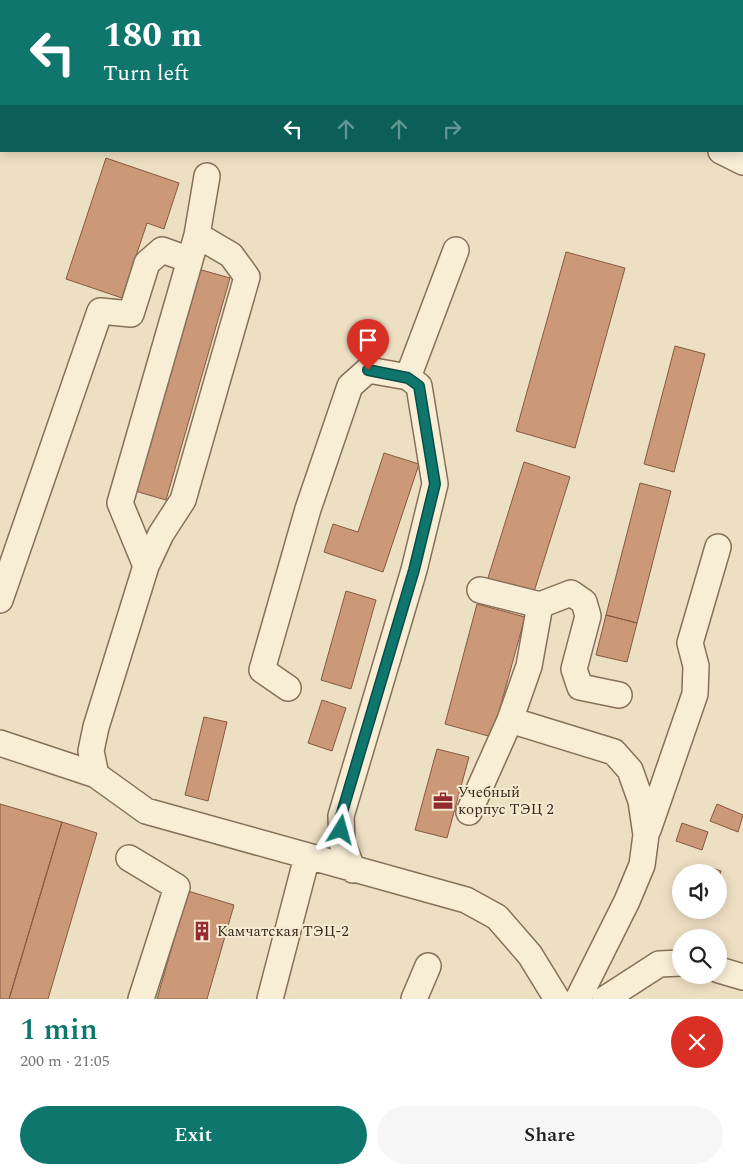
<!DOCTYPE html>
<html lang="en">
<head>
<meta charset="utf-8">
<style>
  :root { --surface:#fff; --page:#f6f6f6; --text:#202124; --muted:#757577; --accent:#0f766e }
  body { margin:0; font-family:Spectral,serif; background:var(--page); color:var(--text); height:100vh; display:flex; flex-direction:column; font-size:19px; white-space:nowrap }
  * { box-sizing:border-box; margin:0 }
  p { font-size:16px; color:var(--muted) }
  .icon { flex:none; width:28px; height:28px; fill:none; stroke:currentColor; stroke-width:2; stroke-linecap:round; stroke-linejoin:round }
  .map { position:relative; height:999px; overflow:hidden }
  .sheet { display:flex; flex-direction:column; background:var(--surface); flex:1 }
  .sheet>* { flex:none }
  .hud { position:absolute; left:0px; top:0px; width:744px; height:152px; box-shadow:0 2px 12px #0003; background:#0f766e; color:#fff; overflow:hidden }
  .controls { position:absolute; left:672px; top:864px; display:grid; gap:10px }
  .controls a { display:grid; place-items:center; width:55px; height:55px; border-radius:50%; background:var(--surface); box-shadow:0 2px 12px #0003; font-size:25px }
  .pin { position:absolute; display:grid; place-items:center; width:42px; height:42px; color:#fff; margin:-51px -21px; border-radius:50% 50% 50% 0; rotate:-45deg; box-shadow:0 0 5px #0007 }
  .pin .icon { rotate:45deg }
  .me { position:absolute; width:55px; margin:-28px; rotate:8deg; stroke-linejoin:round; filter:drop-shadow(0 0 4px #0008) }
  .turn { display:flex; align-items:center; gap:18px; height:105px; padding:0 20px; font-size:22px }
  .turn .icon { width:65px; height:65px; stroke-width:2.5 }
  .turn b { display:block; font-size:35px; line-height:42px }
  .lanes { display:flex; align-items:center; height:48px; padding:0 20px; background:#0003; justify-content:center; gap:25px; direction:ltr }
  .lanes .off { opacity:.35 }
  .round { display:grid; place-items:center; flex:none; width:52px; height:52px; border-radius:26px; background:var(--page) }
  .head { display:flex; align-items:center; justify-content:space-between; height:85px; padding:0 20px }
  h1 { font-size:30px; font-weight:600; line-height:38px; color:var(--accent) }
  .primary-button { display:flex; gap:10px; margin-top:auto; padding:10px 20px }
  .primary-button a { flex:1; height:58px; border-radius:30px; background:var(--accent); color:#fff; font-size:20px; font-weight:600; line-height:58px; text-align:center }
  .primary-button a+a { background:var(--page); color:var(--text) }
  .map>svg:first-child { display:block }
  .building { fill:#cb9978; stroke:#855a40 }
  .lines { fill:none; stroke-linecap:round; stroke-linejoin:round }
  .minor-casing { stroke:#867059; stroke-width:28 }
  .minor { stroke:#f8edd5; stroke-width:25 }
  .route-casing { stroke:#0a4d48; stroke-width:12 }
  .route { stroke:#0f766e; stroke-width:9 }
  .labels { text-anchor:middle; stroke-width:4; stroke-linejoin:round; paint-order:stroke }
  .poi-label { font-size:15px; fill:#36291d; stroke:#f5ead1; text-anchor:start }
</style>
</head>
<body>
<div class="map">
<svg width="743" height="999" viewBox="0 0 743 999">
  <rect width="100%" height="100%" fill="#eddfc2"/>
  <!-- building -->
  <path class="building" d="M106,158L179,183L164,229L147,223L122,298L66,279Z
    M566,252L625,268L575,448L516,431Z
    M198,269L230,278L166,500L135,491Z
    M675,346L705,354L674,472L644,464Z
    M384,453L419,464L383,572L324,552L333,524L358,532Z
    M524,462L570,477L533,595L487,581Z
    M640,483L671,491L637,623L606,615Z
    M346,591L376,600L351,689L321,680Z
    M477,604L525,617L492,737L445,724Z
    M606,615L637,623L627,662L596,655Z
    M322,700L346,708L332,751L308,743Z
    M204,717L227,722L208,801L185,795Z
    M437,749L469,757L447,838L415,830Z
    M0,804L62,822L9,999H0Z
    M717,804L743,815L738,832L710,821Z
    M62,822L97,833L48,999H9Z
    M682,823L708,832L702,850L676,841Z
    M703,865L721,871L719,878V872H700Z
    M188,891L234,905L207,999H157Z"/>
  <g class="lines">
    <defs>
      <path id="minor" d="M455,0L456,1
        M721,151L743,162
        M207,176L197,235L231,255L247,277L183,500L161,534L146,566L96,727L91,751L96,775L146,811L466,900L497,917L530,955L557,999
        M146,566L120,503L190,260
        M480,590L540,605
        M0,600L100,311L131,314L147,263L162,250L190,260L197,235
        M288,688L262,670L308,509L350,386L368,370L408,377
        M510,720L529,666L540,605L571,593L584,602L588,616L574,669L580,687L619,695
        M0,743L96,775
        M469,812L510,720L614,752L630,770L641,801L646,835L642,865L627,901L578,999
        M648,830L695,694L696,666L690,643L718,547
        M129,858L177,887L141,999
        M353,870L342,843L341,816L414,570L435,484L419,386L408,377L456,250
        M719,970L743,977
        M270,999L307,857
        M414,999L428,966
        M605,999L659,964L681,963"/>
    </defs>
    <!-- minor casing -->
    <use href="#minor" class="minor-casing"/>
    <!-- minor -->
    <use href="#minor" class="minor"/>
  </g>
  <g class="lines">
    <defs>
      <path id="route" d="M341,830V816L414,570L435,484L419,386L408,378L368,370"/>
    </defs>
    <!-- route casing -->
    <use href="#route" class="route-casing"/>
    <!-- route -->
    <use href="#route" class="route"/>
  </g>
  <!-- icons -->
  <defs>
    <symbol id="office-bare" viewBox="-9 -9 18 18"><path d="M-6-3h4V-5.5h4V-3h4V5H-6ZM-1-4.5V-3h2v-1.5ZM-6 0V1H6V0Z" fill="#942b2e" stroke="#f5ead1" stroke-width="2.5" paint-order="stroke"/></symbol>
    <symbol id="building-bare" viewBox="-9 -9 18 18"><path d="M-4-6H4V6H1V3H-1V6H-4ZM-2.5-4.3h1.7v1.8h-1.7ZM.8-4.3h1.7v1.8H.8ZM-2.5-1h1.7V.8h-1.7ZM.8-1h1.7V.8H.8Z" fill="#942b2e" stroke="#f5ead1" stroke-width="2.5" paint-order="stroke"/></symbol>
  </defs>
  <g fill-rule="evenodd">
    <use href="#office-bare" x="429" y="787" width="28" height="28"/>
    <use href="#building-bare" x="188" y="917" width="28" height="28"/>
  </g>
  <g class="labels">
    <!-- poi labels -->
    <g class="poi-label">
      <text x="458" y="797">Учебный<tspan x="458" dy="17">корпус ТЭЦ 2</tspan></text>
      <text x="217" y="936">Камчатская ТЭЦ-2</text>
    </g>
  </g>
</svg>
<div class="controls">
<a><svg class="icon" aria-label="sound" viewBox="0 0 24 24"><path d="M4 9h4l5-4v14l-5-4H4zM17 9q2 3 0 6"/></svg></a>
<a><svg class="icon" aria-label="search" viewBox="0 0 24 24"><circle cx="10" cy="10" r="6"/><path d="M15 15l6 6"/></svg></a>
</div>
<div class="pin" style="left:368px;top:370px;background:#d93025"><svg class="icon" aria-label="arrive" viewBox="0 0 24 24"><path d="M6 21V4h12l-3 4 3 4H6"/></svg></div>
<svg class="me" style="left:341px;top:830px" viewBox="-20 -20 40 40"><path d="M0-17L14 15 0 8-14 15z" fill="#0f766e" stroke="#fff" stroke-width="4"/></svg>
<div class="hud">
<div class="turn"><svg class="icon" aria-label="left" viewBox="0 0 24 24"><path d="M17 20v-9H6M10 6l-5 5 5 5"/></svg><div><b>180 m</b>Turn left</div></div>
<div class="lanes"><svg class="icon" aria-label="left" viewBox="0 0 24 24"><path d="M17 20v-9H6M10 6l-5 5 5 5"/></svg><svg class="icon off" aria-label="ahead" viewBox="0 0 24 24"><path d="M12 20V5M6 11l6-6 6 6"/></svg><svg class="icon off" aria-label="ahead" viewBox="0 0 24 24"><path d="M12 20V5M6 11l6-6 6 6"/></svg><svg class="icon off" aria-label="right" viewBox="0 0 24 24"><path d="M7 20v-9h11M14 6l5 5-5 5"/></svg></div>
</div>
</div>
<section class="sheet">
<div class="head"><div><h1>1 min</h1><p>200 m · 21:05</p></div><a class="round" style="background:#d93025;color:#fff"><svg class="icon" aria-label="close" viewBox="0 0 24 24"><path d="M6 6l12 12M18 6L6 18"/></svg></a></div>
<div class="primary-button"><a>Exit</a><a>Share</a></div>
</section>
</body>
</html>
